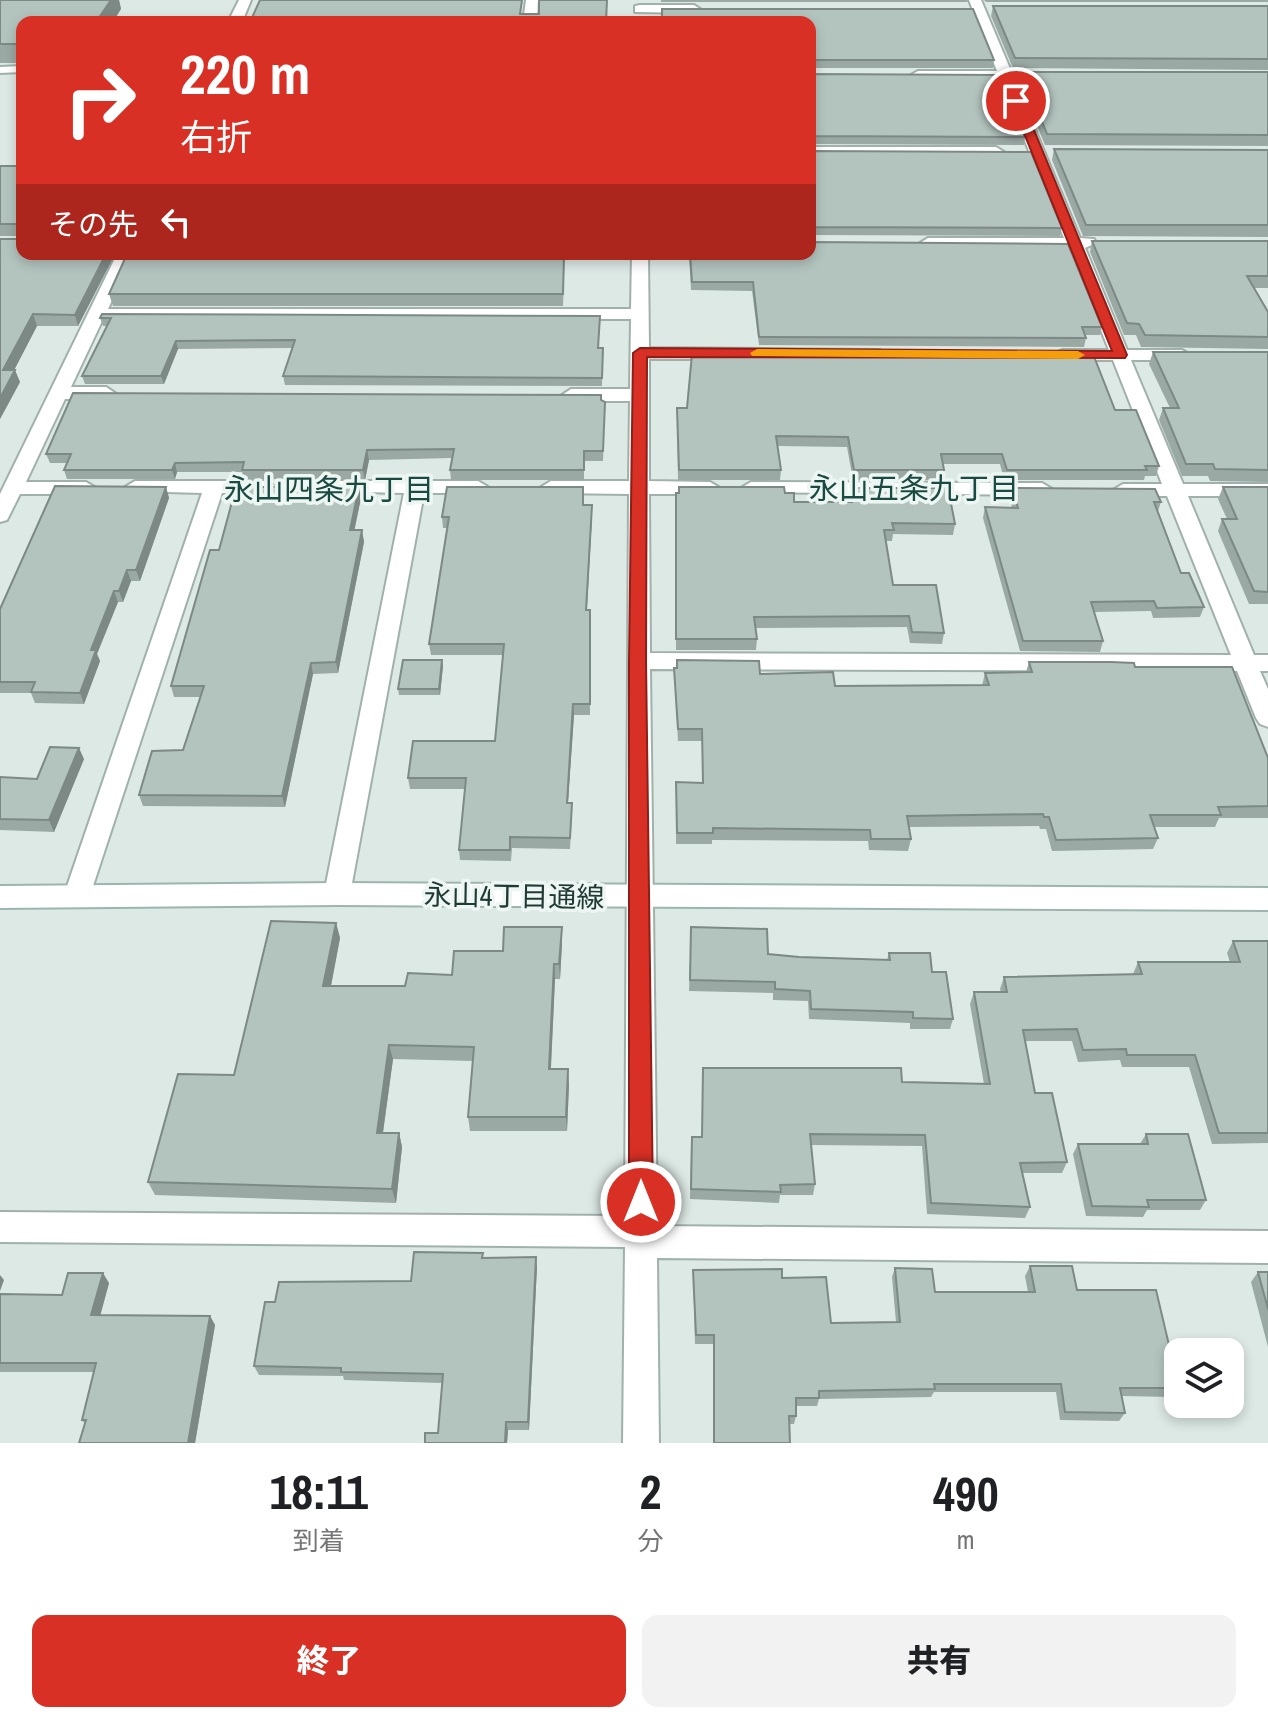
<!DOCTYPE html>
<html lang="ja">
<head>
<meta charset="utf-8">
<style>
  :root { --surface:#fff; --page:#f2f2f2; --text:#202124; --muted:#757577; --accent:#d93025 }
  body { margin:0; font-family:"Archivo Narrow","Noto Sans JP",sans-serif; background:var(--page); color:var(--text); height:100vh; display:flex; flex-direction:column; font-size:30px; white-space:nowrap }
  * { box-sizing:border-box; margin:0 }
  p { font-size:26px; color:var(--muted) }
  .icon { flex:none; width:44px; height:44px; fill:none; stroke:currentColor; stroke-width:2; stroke-linecap:round; stroke-linejoin:round }
  .map { position:relative; height:1443px; overflow:hidden }
  .side { display:flex; flex-direction:column; background:var(--surface); flex:1 }
  .side>* { flex:none }
  .top-card { position:absolute; left:16px; top:16px; width:800px; height:244px; border-radius:16px; box-shadow:0 4px 12px #0003; background:#d93025; color:#fff; overflow:hidden }
  .buttons { position:absolute; left:1164px; top:1338px; display:grid; gap:16px }
  .buttons a { display:grid; place-items:center; width:80px; height:80px; border-radius:16px; background:var(--surface); box-shadow:0 4px 12px #0003; font-size:40px }
  .pin { position:absolute; display:grid; place-items:center; width:68px; height:68px; color:#fff; margin:-34px; border:4px solid #fff; border-radius:50%; box-shadow:0 2px 8px #0007 }
  .me { position:absolute; width:88px; margin:-44px; rotate:0deg; stroke-linejoin:round; filter:drop-shadow(0 0 6px #0008) }
  .turn { display:flex; align-items:center; gap:28px; height:168px; padding:0 32px; font-size:36px }
  .turn .icon { width:104px; height:104px; stroke-width:2.5 }
  .turn b { display:block; font-size:56px; line-height:68px }
  .then { display:flex; align-items:center; height:76px; padding:0 32px; background:#0003; gap:16px; font-size:30px }
  .eta { display:flex; justify-content:space-evenly; align-items:center; height:136px; text-align:center }
  .eta b { font-size:48px; font-weight:800; line-height:56px }
  .button { display:flex; gap:16px; margin-top:auto; padding:16px 32px }
  .button a { flex:1; height:92px; border-radius:16px; background:var(--accent); color:#fff; font-size:32px; font-weight:800; line-height:92px; text-align:center }
  .button a+a { background:var(--page); color:var(--text) }
  .map>svg:first-child { display:block }
  .lines { fill:none; stroke-linecap:round; stroke-linejoin:round }
  .lane-casing { stroke:#a0b1ac; stroke-width:4 }
  .street-casing { stroke:#a0b1ac; stroke-width:4 }
  .secondary-casing { stroke:#9cb5ae; stroke-width:4 }
  .lane { fill:#fff; fill-rule:evenodd }
  .street { fill:#fff; fill-rule:evenodd }
  .secondary { fill:#fff; fill-rule:evenodd }
  .wall { fill:#9aa9a3 }
  .shaded-wall { fill:#7d8985 }
  .building { fill:#b3c4be; stroke:#7d8985; stroke-width:2 }
  .route { fill:#d93025; stroke:#8d1f18; stroke-width:2 }
  .slow { fill:#f59e0b }
  .labels { text-anchor:middle; stroke-width:7; stroke-linejoin:round; paint-order:stroke }
  .street-label { font-size:28px; fill:#1f3934; stroke:#edf6f2 }
  .neighbourhood-label { font-size:30px; fill:#1b4a42; stroke:#edf6f2 }
</style>
</head>
<body>
<div class="map">
<svg width="1268" height="1443" viewBox="0 0 1268 1443">
  <rect width="100%" height="100%" fill="#dde9e5"/>
  <g class="lines">
    <defs>
      <path id="lane" d="M22,66V72L0,73V67Z"/>
      <path id="street" d="M239,0H251L242,22H228Z
        M526,0H538L537,22H523Z
        M969,0H981L1011,71L1025,75L1014,79L1080,238L1094,239L1096,243L1085,248L1127,350H1182L1191,355L1182,360H1131L1183,484H1268V496H1188L1254,655H1268V671H1260L1268,689V727L1260,724L1256,718L1237,671L650,669L657,1226L1268,1231V1263L657,1258L659,1443H623L625,1247L0,1242V1212L625,1216L629,494L551,493L541,487L551,481H629L630,401H571L562,395L571,389H630L631,319H103L71,387H106L115,393L106,399H65L26,482H86L96,488L86,494H20L7,520L0,522V494L117,254H133L108,309H631L632,254H648L649,348L880,350L883,354L880,358L874,359H649V481L710,482L720,488L710,494H649L650,653L1231,655L1167,496H1123L1113,490L1123,484H1162L1113,360H1062L1053,355L1062,350H1109L1068,248H928L920,243L928,238H1064L1000,79H918L911,75L918,71H997Z
        M640,5H694L700,9L694,13L635,12V6Z
        M810,147H996L1004,152L996,157H810Z
        M135,481H266L276,487L266,493H222L90,895L86,903L77,906L68,903L64,895L202,493L128,491L125,487Z
        M327,481H478L488,487L478,493H424L350,894L346,902L337,905L328,902L324,894L404,493L320,491L317,487L320,483Z
        M751,482L1042,483L1052,489L1042,495L744,492L741,488Z"/>
      <path id="secondary" d="M337,883L1268,888V910L337,905L0,908V886Z"/>
    </defs>
    <!-- lane casing -->
    <use href="#lane" class="lane-casing"/>
    <!-- street casing -->
    <use href="#street" class="street-casing"/>
    <!-- secondary casing -->
    <use href="#secondary" class="secondary-casing"/>
    <!-- lane -->
    <use href="#lane" class="lane"/>
    <!-- street -->
    <use href="#street" class="street"/>
    <!-- secondary -->
    <use href="#secondary" class="secondary"/>
  </g>
  <!-- wall -->
  <path class="wall" d="M0,0H119L121,9L22,22V63H0Z
    M661,0H968L967,2H661Z
    M984,0H1268V2H986Z
    M993,6H1268V70L1013,68L991,16Z
    M810,22L994,60L993,68H810Z
    M1022,72H1268V146L1045,145L1019,83Z
    M810,74L1025,137L1024,145L810,144Z
    M1054,149L1268,150V237L1083,236L1052,160Z
    M810,151L1062,228L1060,236L810,235Z
    M0,166L115,254L78,326H37L14,370L20,382L0,419L20,236H0Z
    M1092,241H1268V288H1254L1268,312V349L1141,347L1136,335H1124L1090,252Z
    M127,254H565L563,306H113L109,294Z
    M689,254H810L1102,327L1100,335H1085L1086,338L1084,347L759,345L752,291L691,290Z
    M600,316L598,348H603L602,386L285,385L283,376L292,348L178,349L164,384H85L82,376L107,326H103L100,318Z
    M1153,352H1268V482L1210,481L1208,476H1182L1159,420L1163,408H1170L1149,364Z
    M601,400L605,402L603,461H584V480H451L450,470L452,458L369,460L365,480L244,479L242,472H177L175,479H67L64,470L67,463H50L46,454Z
    M1115,410L1159,466L1156,476H1145L1144,480H1004L1000,464H943L944,470L942,480H853L847,447L778,446L781,470L780,480H678L677,418Z
    M166,487L169,498L140,581H131L123,602H118L97,654L100,661L84,704L35,703L31,693H0V609Z
    M359,487L361,498L354,530H362L364,542L338,673L313,674L285,807L143,806L139,795L183,750L200,697H174L171,686L219,550Z
    M1223,487H1268V604H1249L1218,531L1222,519H1227L1218,499Z
    M857,488L955,524L953,535L893,534L892,541H886L893,585L944,633L942,644L910,643L907,627L755,628L757,639L756,650H676V504L785,493L794,502H850L851,493H857Z
    M1012,488L1161,502L1158,511L1181,573L1204,607L1200,617L1153,618L1151,611L1094,612L1103,641L1100,652L1020,651L983,518L985,507L1012,508L1010,499Z
    M584,505L592,516L587,610H590V715H574L568,803L572,814L570,849L512,848L511,861L460,860L459,850L465,789H410L408,778L495,741L503,655H431L429,644L447,528H443L442,517Z
    M442,660L443,666L440,695H399L398,689Z
    M1029,662L1135,667L1268,758V818H1219L1215,827H1154L1158,838L1153,849L1052,851L1046,829H1040L1039,826L909,827L911,839L908,851L869,850L868,841L712,840V844H676V782L703,783L702,741H678L674,668L760,674L835,686H982L985,673L1026,672Z
    M84,759L54,832L0,830V777L37,779Z
    M336,923L340,938L331,986H405L452,975L503,951L562,927V943L560,979H555L551,1069L569,1084L567,1131H470L468,1117L473,1061L393,1059L383,1133H399L402,1147L396,1203L155,1195L148,1182L234,1075Z
    M691,927L768,954L799,957L887,960L889,953L932,972L953,1019L950,1029H910V1023L809,1019L808,1001L773,1000V993L689,991Z
    M1233,941H1268V1143L1212,1144L1189,1067H1122L1120,1060L1078,1062L1072,1041H1025L1035,1093L1067,1162L1062,1173H1022L1030,1207L1025,1218L927,1214L922,1146L811,1145L815,1184L813,1195H780L779,1203L690,1199L691,1148L702,1137L703,1068L902,1082L984,1084L970,1004L974,992H1001L1000,989L1004,977L1133,974L1138,962H1230L1227,953Z
    M1146,1134L1206,1200L1200,1210H1147L1143,1217L1086,1216L1073,1154L1078,1144H1140Z
    M483,1258L537,1266L529,1430H508L507,1443H425L438,1433L442,1383L344,1380L343,1376L259,1375L254,1366L275,1302L411,1281Z
    M1030,1266L1077,1290L1178,1383V1390L1173,1397L1122,1396L1125,1413L1119,1421L1060,1420L1056,1392H934L931,1397L819,1399L817,1406H796V1416L794,1424H790V1443H713V1344H695L693,1270L782,1278L831,1323L896,1322L892,1277L895,1268L935,1292H1028L1025,1276Z
    M1258,1272H1268V1347L1251,1282Z
    M109,1283L100,1315L210,1316L215,1325L195,1443H79L85,1424L82,1420L94,1372H0V1294L62,1295Z"/>
  <!-- shaded-wall -->
  <path class="shaded-wall" d="M111,0H119L121,9L113,22H96Z
    M106,254H115L78,326L75,315Z
    M33,314L37,326L8,382L3,370Z
    M176,341L178,349L164,384L161,376Z
    M15,370L20,382L0,419V398Z
    M367,450L369,460L365,480L363,470Z
    M175,463L177,472L175,479L172,470Z
    M166,487L169,498L140,581L136,570Z
    M359,487L361,498L352,542L350,530Z
    M592,505V516L586,621V610Z
    M362,530L364,542L338,673L336,662Z
    M127,570L131,581L123,602L119,591Z
    M114,591L118,602L97,654L100,661L84,704L80,693L91,650Z
    M442,660L443,666L440,695L439,689Z
    M311,663L313,674L285,807L282,796Z
    M573,704L574,715L567,814V803Z
    M79,748L84,759L54,832L49,820Z
    M336,923L340,938L328,1001L323,986Z
    M562,927V943L560,979L559,964Z
    M554,964L555,979L550,1084L549,1069Z
    M389,1045L393,1059L381,1146L377,1133Z
    M568,1069L569,1084L567,1131L566,1117Z
    M399,1133L402,1147L396,1203L392,1189Z
    M536,1257L537,1266L529,1430L528,1422Z
    M103,1273L109,1283L98,1324L91,1315Z
    M0,1275L4,1280L0,1291Z
    M210,1316L215,1325L195,1443H188Z
    M506,1422L508,1430L507,1443H505Z"/>
  <!-- building -->
  <path class="building" d="M0,0H111L96,22H22V44H0Z
    M260,0H522L520,14H539V0H607L606,22H250Z
    M993,6H1268V59L1015,58Z
    M662,9H973L994,60H811L810,63V22H662Z
    M1022,72H1268V135L1047,134Z
    M810,74L999,75L1025,137L811,136L810,139Z
    M1054,149L1268,150V225H1086Z
    M810,151L1031,152L1062,228L811,227L810,230Z
    M0,166H22V254H106L75,315L33,314L3,370H15L0,398V239H20V224H0Z
    M1092,241H1268V276H1247L1268,312V337L1145,335L1139,324L1127,323Z
    M810,242L1068,244L1102,327H1082L1086,338L759,337L753,282H692L690,254H810Z
    M127,254H564L563,294H109Z
    M102,314L600,316L598,348H603L602,378L283,376L295,340L176,341L161,376H82L111,318H100Z
    M1153,352H1268V470L1215,469L1213,464H1186L1163,408H1179Z
    M692,354H1093L1115,410H1136L1159,466H1145L1147,470H1007L1002,454H941L944,470H854L848,437L776,436L781,470H679L677,408H687Z
    M73,393L601,395V400L605,402L603,451H584V470H450L454,449L367,450L363,470H242L244,462L175,463L172,470H64L71,454H46Z
    M55,486L166,487L136,570H127L119,591H114L91,650H96L80,693L31,692L35,682H0V609Z
    M236,487H359L350,530H362L336,662L311,663L282,796L139,795L152,751L183,750L204,686H171L210,550H219Z
    M447,487H583V505H592L586,610H590V704H573L567,803H572L570,838L510,837V850H459L466,778H408L413,741H495L504,644H429L449,517H442Z
    M679,487H784L785,493H794V502H852L851,493H858L857,488H948L955,524L892,523L894,530H884L893,585H936L944,633L912,632L909,616L754,617L757,639H676V493H679Z
    M1223,487H1268V592L1254,591L1222,519H1237Z
    M1012,488L1155,489L1161,502H1154L1181,573H1189L1204,607L1157,608L1154,601L1091,602L1103,641H1023L985,507L1018,508Z
    M403,660H442L439,689H398Z
    M677,660L759,661L760,674L833,672L835,686L989,685L985,673L1032,672L1029,662H1111L1134,663L1135,667H1232L1268,758V806L1218,807L1221,815H1150L1158,838L1056,840L1049,817H1044L1043,814L907,816L911,839H871L870,830L713,828V833H677L676,782L703,783L702,729H678L674,668H677Z
    M50,747L79,748L49,820L0,819V777L37,779Z
    M271,921L336,923L323,986H405L408,973L452,975L454,951H503L504,927H562L559,964H554L549,1069H568L566,1117H468L474,1047L389,1045L377,1133H399L392,1189L148,1182L178,1074L234,1075Z
    M691,927L767,929L768,954L799,957L890,960L889,953H930L932,972H946L953,1019L913,1018V1012L811,1009L810,991L775,989V982L690,980Z
    M1233,941H1268V1133H1219L1195,1055H1127L1126,1049L1083,1050L1077,1029L1023,1030L1035,1093H1052L1067,1162L1020,1163L1030,1207L931,1203L925,1135L810,1134L815,1184L780,1185L781,1192L691,1189L692,1137H702L703,1068H901L902,1082L990,1084L974,992H1007L1004,977L1142,974L1138,962H1240Z
    M1146,1134H1188L1206,1200H1147L1149,1207L1092,1206L1078,1144H1148Z
    M414,1252L483,1253L482,1258L536,1257L528,1422H506L505,1443H425V1433H438L443,1374L341,1372V1368L254,1366L265,1302H275L279,1282L411,1281Z
    M1030,1266H1072L1077,1290H1156L1178,1383V1388H1120L1125,1413L1065,1412L1061,1384H934L935,1389L819,1391V1398H796V1416H789L790,1443H714V1335H696L693,1270L782,1269V1278L826,1277L831,1323L900,1322L895,1268L932,1269L935,1292H1035Z
    M1258,1272H1268V1309Z
    M68,1273H103L91,1315L210,1316L188,1443H79L86,1420H82L96,1363H0V1294L62,1295Z"/>
  <!-- route -->
  <path class="route" d="M1016,98L1022,101L1127,355L1125,358L647,357L646,661L653,1202L650,1210L641,1213L633,1210L629,1202V661L633,353L640,348L1112,351L1011,101Z"/>
  <!-- slow -->
  <path class="slow" d="M757,349L1078,351L1085,355L1078,359L752,356L750,353Z"/>
  <g class="labels">
    <!-- street labels -->
    <g class="street-label">
      <text transform="translate(514 896) rotate(1)" y="10">永山4丁目通線</text>
    </g>
    <!-- neighbourhood labels -->
    <g class="neighbourhood-label">
      <text x="914" y="499">永山五条九丁目</text>
      <text x="329" y="500">永山四条九丁目</text>
    </g>
  </g>
</svg>
<div class="buttons">
<a><svg class="icon" aria-label="layers" viewBox="0 0 24 24"><path d="M12 4l9 5-9 5-9-5zM3 14l9 5 9-5"/></svg></a>
</div>
<div class="pin" style="left:1016px;top:101px;background:#d93025"><svg class="icon" aria-label="arrive" viewBox="0 0 24 24"><path d="M6 21V4h12l-3 4 3 4H6"/></svg></div>
<svg class="me" style="left:641px;top:1202px" viewBox="-20 -20 40 40"><circle r="17" fill="#d93025" stroke="#fff" stroke-width="3"/><path d="M0-11L8 9 0 5-8 9z" fill="#fff"/></svg>
<div class="top-card">
<div class="turn"><svg class="icon" aria-label="right" viewBox="0 0 24 24"><path d="M7 20v-9h11M14 6l5 5-5 5"/></svg><div><b>220 m</b>右折</div></div>
<div class="then">その先<svg class="icon" aria-label="left" viewBox="0 0 24 24"><path d="M17 20v-9H6M10 6l-5 5 5 5"/></svg></div>
</div>
</div>
<section class="side">
<div class="eta">
<div><b>18:11</b><p>到着</p></div>
<div><b>2</b><p>分</p></div>
<div><b>490</b><p>m</p></div>
</div>
<div class="button"><a>終了</a><a>共有</a></div>
</section>
</body>
</html>
